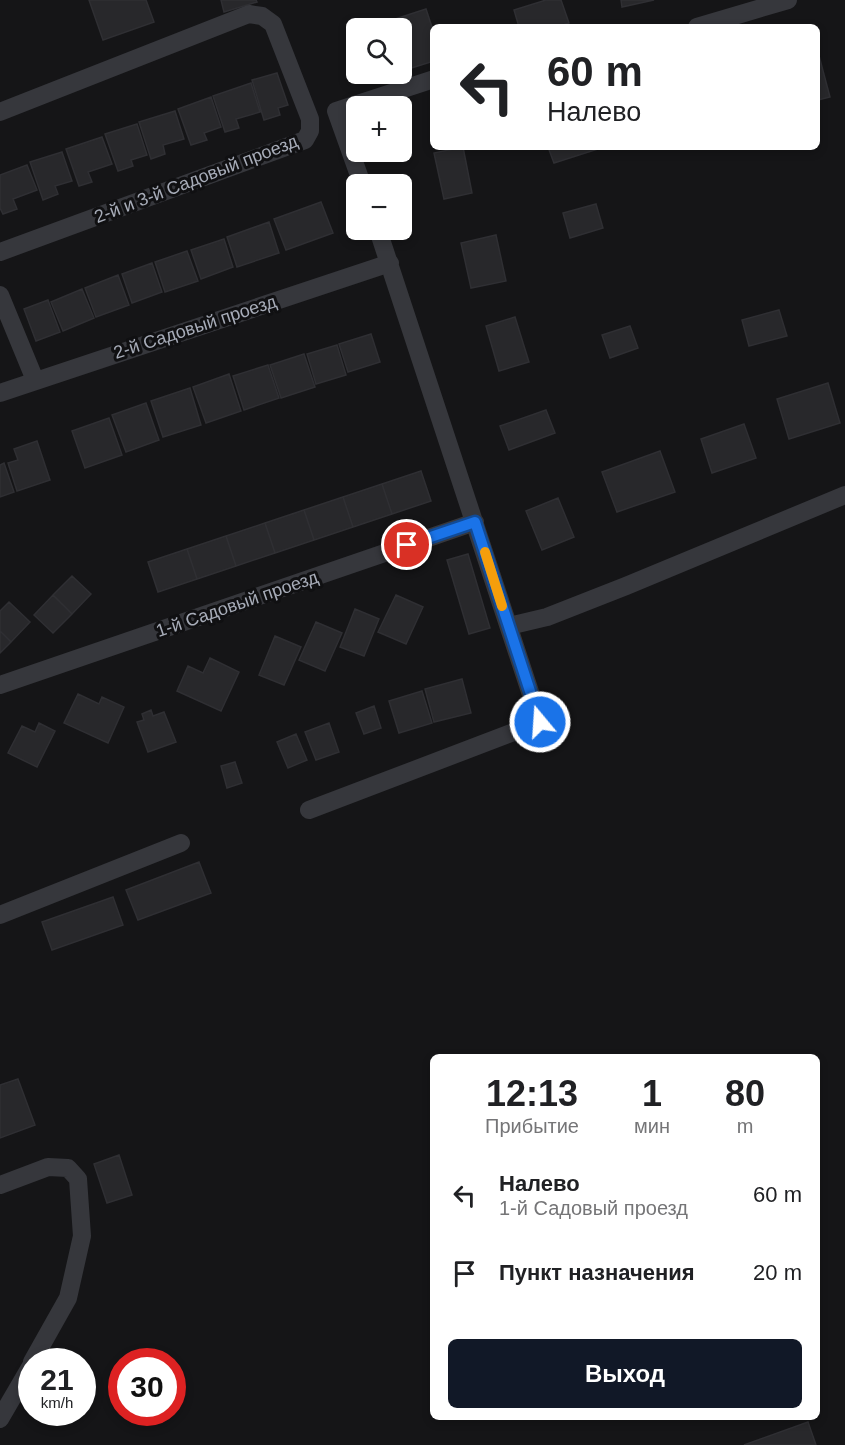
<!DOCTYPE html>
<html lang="ru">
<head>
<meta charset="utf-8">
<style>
  :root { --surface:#fff; --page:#f2f2f2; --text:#202124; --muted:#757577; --accent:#111827 }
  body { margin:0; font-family:Helvetica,sans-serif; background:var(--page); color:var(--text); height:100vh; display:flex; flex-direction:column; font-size:22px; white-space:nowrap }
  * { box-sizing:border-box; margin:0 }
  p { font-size:20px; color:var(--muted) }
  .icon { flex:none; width:33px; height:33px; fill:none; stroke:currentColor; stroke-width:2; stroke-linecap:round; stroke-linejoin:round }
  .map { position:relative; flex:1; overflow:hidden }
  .panel { position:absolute; left:430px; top:1054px; width:390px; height:366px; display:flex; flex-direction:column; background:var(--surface); border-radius:9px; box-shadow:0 3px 9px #0003 }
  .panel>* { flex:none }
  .banner { position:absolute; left:430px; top:24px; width:390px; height:126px; border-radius:9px; box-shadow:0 3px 9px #0003; background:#fff; color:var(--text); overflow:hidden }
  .controls { position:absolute; left:346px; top:18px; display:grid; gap:12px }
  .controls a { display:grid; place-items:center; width:66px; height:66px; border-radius:9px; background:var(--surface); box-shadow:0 3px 9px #0003; font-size:30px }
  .speed { position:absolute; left:18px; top:1348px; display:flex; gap:12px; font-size:30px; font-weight:700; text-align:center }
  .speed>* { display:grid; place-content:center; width:78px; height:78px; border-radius:50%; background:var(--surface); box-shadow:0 3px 9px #0003; line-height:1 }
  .speed small { font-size:15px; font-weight:400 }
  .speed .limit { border:9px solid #d22; background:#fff; color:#111 }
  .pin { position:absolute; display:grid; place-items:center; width:51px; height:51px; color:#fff; margin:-26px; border:3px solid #fff; border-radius:50%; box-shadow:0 2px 6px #0007 }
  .me { position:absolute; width:66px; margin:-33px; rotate:342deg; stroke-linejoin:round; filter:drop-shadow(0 0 4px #0008) }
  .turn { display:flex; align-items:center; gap:21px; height:126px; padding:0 18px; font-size:27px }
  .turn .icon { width:78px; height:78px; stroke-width:2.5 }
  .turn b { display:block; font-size:42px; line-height:51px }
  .eta { display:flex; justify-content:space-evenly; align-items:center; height:102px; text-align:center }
  .eta b { font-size:36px; font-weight:800; line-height:42px }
  .action { display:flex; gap:12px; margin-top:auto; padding:12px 18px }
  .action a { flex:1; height:69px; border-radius:9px; background:var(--accent); color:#fff; font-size:24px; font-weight:800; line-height:69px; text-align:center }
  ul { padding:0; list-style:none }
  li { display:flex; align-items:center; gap:18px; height:78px; padding:0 18px }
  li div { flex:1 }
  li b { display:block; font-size:22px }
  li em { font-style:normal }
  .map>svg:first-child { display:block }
  .building { fill:#28282b; stroke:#2f2f33; stroke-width:1.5 }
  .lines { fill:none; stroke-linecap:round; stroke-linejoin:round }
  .minor { stroke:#36373c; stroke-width:18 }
  .route-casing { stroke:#114b97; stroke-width:15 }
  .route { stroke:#1a73e8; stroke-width:10 }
  .slow { stroke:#f59e0b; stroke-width:10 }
  .labels { text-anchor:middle; stroke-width:6; stroke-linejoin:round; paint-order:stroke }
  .street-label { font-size:18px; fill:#a7acb8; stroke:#101012 }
</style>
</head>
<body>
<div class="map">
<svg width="845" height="1445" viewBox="0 0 845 1445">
  <rect width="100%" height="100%" fill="#151517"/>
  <!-- building -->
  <path class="building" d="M89,0H146L154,22L103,40Z
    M221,0H256L257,2L224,12Z
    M546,0H561L569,23L557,27H519L514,10Z
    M621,0H654L622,7Z
    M426,9L434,33V61L405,70L402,62V28H391L389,21Z
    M818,52L830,97L818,100Z
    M277,73L288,105L278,108L280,115L264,120L252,80Z
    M251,83L260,112L236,119L239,128L225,132L213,96Z
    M211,97L221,127L204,133L207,140L191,145L178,109Z
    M175,111L184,139L163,145L165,154L151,159L139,122Z
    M137,124L147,155L131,160L133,166L118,171L105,134Z
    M102,137L112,164L88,172L92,182L79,186L66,149Z
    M463,147L472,193L444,199L434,153Z
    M548,147H598V149L554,163Z
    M62,152L72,181L55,186L58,194L43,200L30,162Z
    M27,165L37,190L13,199L17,209L3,214L0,208V175Z
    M321,202L333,233L286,250L274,219Z
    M596,204L603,228L570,238L563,213Z
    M269,222L279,253L237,267L227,237Z
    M496,235L506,281L471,288L461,243Z
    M224,239L233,267L201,279L191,250Z
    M187,251L198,281L165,292L155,262Z
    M152,263L162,292L132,303L122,274Z
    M118,275L129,305L96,317L85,288Z
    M82,289L94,318L63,331L51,302Z
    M48,300L60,332L36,341L24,309Z
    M779,310L787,336L749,346L742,320Z
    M515,317L529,362L499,371L486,326Z
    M630,326L638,348L610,358L602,335Z
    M371,334L380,362L348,372L339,344Z
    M337,345L346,375L316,384L307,354Z
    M304,354L315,387L281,398L270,365Z
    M268,365L279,398L244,410L233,376Z
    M229,374L241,411L206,423L193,387Z
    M828,383L840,423L789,439L777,399Z
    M190,388L201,425L163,437L151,401Z
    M146,403L159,440L126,452L112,415Z
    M546,410L555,433L509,450L500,426Z
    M109,418L122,455L85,468L72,431Z
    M744,424L756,458L712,473L701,439Z
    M37,441L50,480L17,491L8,463L18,460L14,449Z
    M660,451L675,492L617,512L602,472Z
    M4,463L14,492L0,497V465Z
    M421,471L431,501L392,514L382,484Z
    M382,484L392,514L353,527L343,497Z
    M343,497L353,527L314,540L304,510Z
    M558,498L574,537L542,550L526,511Z
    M304,510L314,540L275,553L265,523Z
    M265,523L275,553L236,566L226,536Z
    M226,536L236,566L197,579L187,549Z
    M187,549L197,579L158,592L148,562Z
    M468,554L490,628L469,634L447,560Z
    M72,576L91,594L72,614L53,595Z
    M53,595L72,614L53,633L34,615Z
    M396,595L423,607L406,644L378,632Z
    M9,602L30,622L11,642L0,631V611Z
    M355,609L379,619L364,656L340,647Z
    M316,622L342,633L325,671L299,660Z
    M0,631L11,642L0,653Z
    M275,636L301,647L284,685L259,675Z
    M210,658L239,672L221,711L177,691L188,666L203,673Z
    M462,679L471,713L434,722L425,689Z
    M422,691L432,723L399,733L389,701Z
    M78,694L99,704L102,697L124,707L108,743L64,723Z
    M374,706L381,728L364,734L356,713Z
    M151,710L153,716L164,712L176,742L148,752L137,722L144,720L142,714Z
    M39,723L55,731L37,767L8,753L22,726L35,732Z
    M329,723L339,752L316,760L305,732Z
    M296,734L307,760L288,768L277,742Z
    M235,762L242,783L227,788L221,766Z
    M199,862L211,893L138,920L126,890Z
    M113,897L123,925L52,950L42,922Z
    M18,1079L35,1125L0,1138V1085Z
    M119,1155L132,1195L107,1203L94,1164Z
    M808,1422L816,1445H744Z"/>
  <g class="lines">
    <!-- minor -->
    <path class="minor" d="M697,27L788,0
      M0,112L249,14L262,16L273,24L310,119V131L305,140L0,252
      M362,184L336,111L434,79
      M0,295L35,380
      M0,393L390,263
      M509,626L547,617L626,586L845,495
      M0,685L475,522
      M309,810L540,722L378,230
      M0,915L181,843
      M0,1185L48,1167L68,1168L78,1179L82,1236L68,1298L32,1362
      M0,1419L32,1364"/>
  </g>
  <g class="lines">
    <defs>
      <path id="route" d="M407,545L475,522L540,722"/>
    </defs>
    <!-- route casing -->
    <use href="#route" class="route-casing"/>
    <!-- route -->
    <use href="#route" class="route"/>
    <!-- slow -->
    <path class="slow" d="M485,552L502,606"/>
  </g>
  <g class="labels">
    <!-- street labels -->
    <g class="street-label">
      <text transform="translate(196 179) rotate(-21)" y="6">2-й и 3-й Садовый проезд</text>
      <text transform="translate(195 327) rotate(-18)" y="6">2-й Садовый проезд</text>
      <text transform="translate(237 604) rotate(-19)" y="6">1-й Садовый проезд</text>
    </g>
  </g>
</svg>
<div class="controls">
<a><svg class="icon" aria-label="search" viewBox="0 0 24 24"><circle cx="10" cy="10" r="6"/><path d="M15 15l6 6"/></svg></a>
<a>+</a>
<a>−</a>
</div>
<div class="speed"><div>21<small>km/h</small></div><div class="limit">30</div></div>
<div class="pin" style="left:407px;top:545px;background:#d93025"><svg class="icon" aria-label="arrive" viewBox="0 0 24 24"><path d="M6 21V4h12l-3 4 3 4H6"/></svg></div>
<svg class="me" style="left:540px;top:722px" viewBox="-20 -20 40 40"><circle r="17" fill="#1a73e8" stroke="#fff" stroke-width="3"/><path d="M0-11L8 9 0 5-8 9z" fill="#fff"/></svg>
<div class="banner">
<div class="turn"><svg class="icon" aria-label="left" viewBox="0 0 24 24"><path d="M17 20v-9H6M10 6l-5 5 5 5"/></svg><div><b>60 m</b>Налево</div></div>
</div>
<section class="panel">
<div class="eta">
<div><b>12:13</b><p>Прибытие</p></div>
<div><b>1</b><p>мин</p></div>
<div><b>80</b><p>m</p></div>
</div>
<ul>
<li><svg class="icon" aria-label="left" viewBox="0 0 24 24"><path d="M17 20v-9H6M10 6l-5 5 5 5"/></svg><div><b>Налево</b><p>1-й Садовый проезд</p></div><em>60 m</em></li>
<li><svg class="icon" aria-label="arrive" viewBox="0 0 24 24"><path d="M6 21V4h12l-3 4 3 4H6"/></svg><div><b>Пункт назначения</b></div><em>20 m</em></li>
</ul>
<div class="action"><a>Выход</a></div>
</section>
</div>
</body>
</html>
